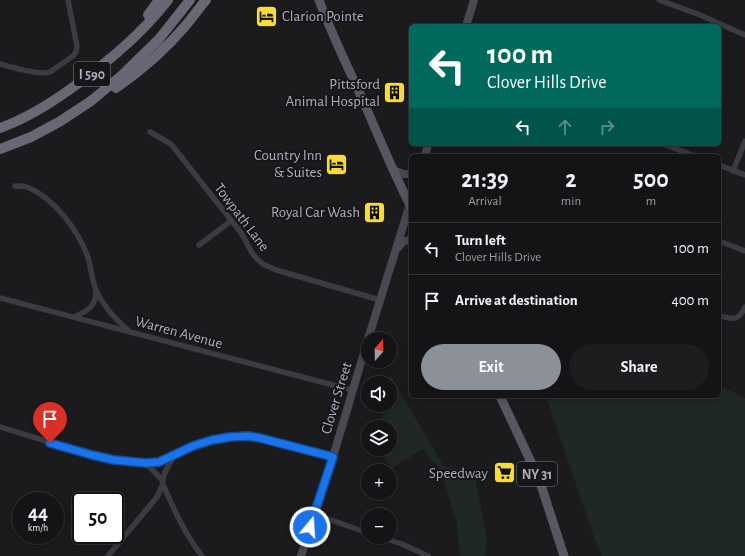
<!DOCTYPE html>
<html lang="en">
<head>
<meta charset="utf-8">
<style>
  :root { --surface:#141416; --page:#1d1d1f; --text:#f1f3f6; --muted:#9d9ea1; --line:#333335; --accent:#8c9099 }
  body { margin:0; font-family:"Alegreya Sans",sans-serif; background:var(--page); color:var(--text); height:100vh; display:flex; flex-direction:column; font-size:15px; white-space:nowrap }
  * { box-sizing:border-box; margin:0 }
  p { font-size:13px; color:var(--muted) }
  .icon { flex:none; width:22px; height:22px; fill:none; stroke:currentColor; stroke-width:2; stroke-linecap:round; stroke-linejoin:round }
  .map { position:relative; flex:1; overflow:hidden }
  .details { position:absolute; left:409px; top:154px; width:312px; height:244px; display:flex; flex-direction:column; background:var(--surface); border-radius:6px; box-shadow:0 2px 10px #0003,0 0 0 1px var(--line) }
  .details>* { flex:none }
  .top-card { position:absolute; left:409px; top:24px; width:312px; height:122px; border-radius:6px; box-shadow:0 2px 10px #0003,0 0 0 1px var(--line); background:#00695c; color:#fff; overflow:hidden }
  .needle { width:26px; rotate:20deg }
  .fabs { position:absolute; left:361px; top:332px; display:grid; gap:8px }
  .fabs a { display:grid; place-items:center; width:36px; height:36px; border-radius:50%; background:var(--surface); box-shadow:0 2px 10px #0003,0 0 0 1px var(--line); font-size:20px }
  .speed { position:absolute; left:12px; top:492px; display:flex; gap:8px; font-size:20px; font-weight:700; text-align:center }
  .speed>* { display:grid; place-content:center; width:52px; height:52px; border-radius:50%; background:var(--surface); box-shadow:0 2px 10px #0003,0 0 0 1px var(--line); line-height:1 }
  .speed small { font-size:10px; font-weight:400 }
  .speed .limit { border:2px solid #111; border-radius:6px; background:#fff; color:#111 }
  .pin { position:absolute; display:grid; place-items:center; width:34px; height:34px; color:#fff; margin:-41px -17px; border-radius:50% 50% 50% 0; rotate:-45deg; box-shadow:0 0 4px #0007 }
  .pin .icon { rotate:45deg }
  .me { position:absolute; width:44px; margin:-22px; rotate:18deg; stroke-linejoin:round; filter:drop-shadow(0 0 3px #0008) }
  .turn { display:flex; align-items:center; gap:14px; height:84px; padding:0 12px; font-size:18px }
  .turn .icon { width:52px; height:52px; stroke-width:2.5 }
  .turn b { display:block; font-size:28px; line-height:34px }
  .lanes { display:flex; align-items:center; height:38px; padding:0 12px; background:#0003; justify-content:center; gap:20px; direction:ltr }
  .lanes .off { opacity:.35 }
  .eta { display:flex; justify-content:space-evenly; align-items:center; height:68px; text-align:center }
  .eta b { font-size:24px; font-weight:700; line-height:28px }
  .button { display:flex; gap:8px; margin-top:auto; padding:8px 12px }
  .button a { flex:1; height:46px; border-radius:24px; background:var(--accent); color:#fff; font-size:16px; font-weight:700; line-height:46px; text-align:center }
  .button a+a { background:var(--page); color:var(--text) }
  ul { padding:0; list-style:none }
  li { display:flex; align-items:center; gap:12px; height:52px; padding:0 12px; border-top:1px solid var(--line) }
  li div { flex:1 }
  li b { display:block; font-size:15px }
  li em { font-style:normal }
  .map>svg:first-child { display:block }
  .green { fill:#202823 }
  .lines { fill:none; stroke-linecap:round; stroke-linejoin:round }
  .street { stroke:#3b3b42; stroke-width:5.5 }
  .secondary { stroke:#494952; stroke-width:8 }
  .primary { stroke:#575761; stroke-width:9 }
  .highway { stroke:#676873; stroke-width:10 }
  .route-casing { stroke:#114b97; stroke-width:10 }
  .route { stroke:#1a73e8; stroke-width:7 }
  .labels { text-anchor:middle; stroke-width:4; stroke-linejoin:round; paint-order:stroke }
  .shield { fill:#161518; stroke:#7f808c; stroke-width:1 }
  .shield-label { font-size:14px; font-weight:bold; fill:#acaebd }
  .poi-label { font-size:15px; fill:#acaebd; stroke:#161518; text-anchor:end }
  .street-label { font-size:15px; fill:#acaebd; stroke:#161518 }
</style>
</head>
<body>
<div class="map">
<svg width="745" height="556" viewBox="0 0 745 556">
  <rect width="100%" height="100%" fill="#1b1a1d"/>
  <!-- green -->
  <path class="green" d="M391,376L444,467L474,471L487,539L485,556H460L457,524L441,471L423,449L392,468L377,449H390V427H380L385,405H390V383Z
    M719,385L745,398V556H602L596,543L546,396H719Z"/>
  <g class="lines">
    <!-- street -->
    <path class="street" d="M659,0L700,15L745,35
      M0,64C11,67 40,76 50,72L73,56L76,52L77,46L68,0
      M150,132L171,144L242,234L252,253L257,259L263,264L276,270L380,300
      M663,144L695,156
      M719,165L745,175
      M733,171L745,141
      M15,186C19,186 24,186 27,187C55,198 78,231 88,257C91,268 92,280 96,290C103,306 115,319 128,330
      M719,241L745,251
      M199,245L231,221
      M0,298L352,390
      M719,315C732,320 739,321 745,307
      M74,317C87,311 96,307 96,291
      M0,427L92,455L114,460L131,462L146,463L159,462L199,444L230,437L242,436L260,438L333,457
      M174,456C170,463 161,476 163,484C174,510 185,534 202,556
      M146,463L162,480
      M314,514L368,533
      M380,537L402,544L428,556
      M108,556L157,497L163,484"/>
    <!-- secondary -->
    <path class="secondary" d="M466,26L474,0
      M425,156L428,144
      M393,170L404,174H411
      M398,248L404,241L411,240
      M368,339L411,201
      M301,556L333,457L368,339"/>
    <!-- primary -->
    <path class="primary" d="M319,0C333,38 352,75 368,112C382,144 395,176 411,207
      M500,396L539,479L564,556"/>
    <!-- highway -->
    <path class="highway" d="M148,15L159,0
      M116,88C142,70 166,49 187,24C193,17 199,8 206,0
      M0,128C25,119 48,105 69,90C106,64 141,35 168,0
      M0,149L31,137L59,122L91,101L121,76L159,39L190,0"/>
  </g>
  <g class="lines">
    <defs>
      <path id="route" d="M50,443L92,455L114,460L146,463L159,462L193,446L212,440L230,437L248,436L260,438L333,457L310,527"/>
    </defs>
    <!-- route casing -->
    <use href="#route" class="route-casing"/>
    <!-- route -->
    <use href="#route" class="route"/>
  </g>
  <!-- icons -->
  <defs>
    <symbol id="hotel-square" viewBox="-11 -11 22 22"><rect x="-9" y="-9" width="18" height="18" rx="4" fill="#f9db36" stroke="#161518"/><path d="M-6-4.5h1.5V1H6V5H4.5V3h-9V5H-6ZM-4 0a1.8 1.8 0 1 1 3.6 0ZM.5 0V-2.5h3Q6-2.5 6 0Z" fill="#111"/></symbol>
    <symbol id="building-square" viewBox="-11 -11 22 22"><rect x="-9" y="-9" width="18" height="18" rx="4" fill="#f9db36" stroke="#161518"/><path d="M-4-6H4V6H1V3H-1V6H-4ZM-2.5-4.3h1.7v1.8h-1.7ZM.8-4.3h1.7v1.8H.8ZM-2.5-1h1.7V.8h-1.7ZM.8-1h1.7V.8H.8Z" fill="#111"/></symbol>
    <symbol id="supermarket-square" viewBox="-11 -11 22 22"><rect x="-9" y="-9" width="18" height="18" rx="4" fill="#f9db36" stroke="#161518"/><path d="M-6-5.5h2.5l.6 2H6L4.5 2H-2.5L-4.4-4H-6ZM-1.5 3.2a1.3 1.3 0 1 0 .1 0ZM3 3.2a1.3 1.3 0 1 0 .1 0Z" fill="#111"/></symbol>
  </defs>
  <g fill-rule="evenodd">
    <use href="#hotel-square" x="254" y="4" width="25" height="25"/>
    <use href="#building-square" x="382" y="80" width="25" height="25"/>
    <use href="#hotel-square" x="324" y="152" width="25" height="25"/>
    <use href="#building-square" x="362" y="200" width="25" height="25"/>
    <use href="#supermarket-square" x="492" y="460" width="25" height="25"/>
  </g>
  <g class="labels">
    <!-- shield labels -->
    <g class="shield">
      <rect x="74" y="62" width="36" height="24" rx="3"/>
      <rect x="517" y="462" width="40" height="24" rx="3"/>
    </g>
    <g class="shield-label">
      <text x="92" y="79">I 590</text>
      <text x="537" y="479">NY 31</text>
    </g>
    <!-- poi labels -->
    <g class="poi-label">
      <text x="282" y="21" text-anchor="start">Clarion Pointe</text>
      <text x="380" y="89">Pittsford<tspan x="380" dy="17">Animal Hospital</tspan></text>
      <text x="322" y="160">Country Inn<tspan x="322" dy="17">&amp; Suites</tspan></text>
      <text x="360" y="217">Royal Car Wash</text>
      <text x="488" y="478">Speedway</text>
    </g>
    <!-- street labels -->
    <g class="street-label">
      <text transform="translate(242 217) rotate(53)" y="5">Towpath Lane</text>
      <text transform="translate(179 332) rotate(15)" y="5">Warren Avenue</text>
      <text transform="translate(336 398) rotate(-73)" y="5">Clover Street</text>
    </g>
  </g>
</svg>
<div class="fabs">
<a><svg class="needle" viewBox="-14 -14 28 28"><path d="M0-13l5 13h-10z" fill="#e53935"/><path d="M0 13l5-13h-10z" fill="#9d9ea1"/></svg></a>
<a><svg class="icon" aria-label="sound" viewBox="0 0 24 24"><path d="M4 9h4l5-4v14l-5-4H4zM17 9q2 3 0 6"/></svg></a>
<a><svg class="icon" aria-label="layers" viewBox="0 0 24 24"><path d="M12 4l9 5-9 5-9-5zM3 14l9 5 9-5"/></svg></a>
<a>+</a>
<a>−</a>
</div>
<div class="speed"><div>44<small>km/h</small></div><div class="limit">50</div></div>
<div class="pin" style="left:50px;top:443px;background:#d93025"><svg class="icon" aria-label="arrive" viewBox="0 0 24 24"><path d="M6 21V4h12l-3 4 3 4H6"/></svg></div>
<svg class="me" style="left:310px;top:527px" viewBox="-20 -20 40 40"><circle r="17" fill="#1a73e8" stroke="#fff" stroke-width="3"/><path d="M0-11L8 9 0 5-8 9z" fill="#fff"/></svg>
<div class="top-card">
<div class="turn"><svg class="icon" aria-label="left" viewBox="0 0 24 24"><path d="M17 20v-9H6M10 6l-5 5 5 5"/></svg><div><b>100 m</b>Clover Hills Drive</div></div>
<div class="lanes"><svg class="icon" aria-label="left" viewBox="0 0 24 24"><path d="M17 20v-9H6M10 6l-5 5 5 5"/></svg><svg class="icon off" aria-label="ahead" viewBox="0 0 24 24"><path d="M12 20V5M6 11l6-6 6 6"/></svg><svg class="icon off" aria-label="right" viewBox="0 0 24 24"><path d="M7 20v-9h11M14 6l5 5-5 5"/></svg></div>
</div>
<section class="details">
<div class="eta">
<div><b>21:39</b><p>Arrival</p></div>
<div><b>2</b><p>min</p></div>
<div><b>500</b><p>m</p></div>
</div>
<ul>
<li><svg class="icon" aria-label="left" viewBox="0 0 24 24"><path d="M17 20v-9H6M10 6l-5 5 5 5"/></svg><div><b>Turn left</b><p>Clover Hills Drive</p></div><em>100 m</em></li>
<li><svg class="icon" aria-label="arrive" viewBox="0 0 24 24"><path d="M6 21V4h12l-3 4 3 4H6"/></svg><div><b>Arrive at destination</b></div><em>400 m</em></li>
</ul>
<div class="button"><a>Exit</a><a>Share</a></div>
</section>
</div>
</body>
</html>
